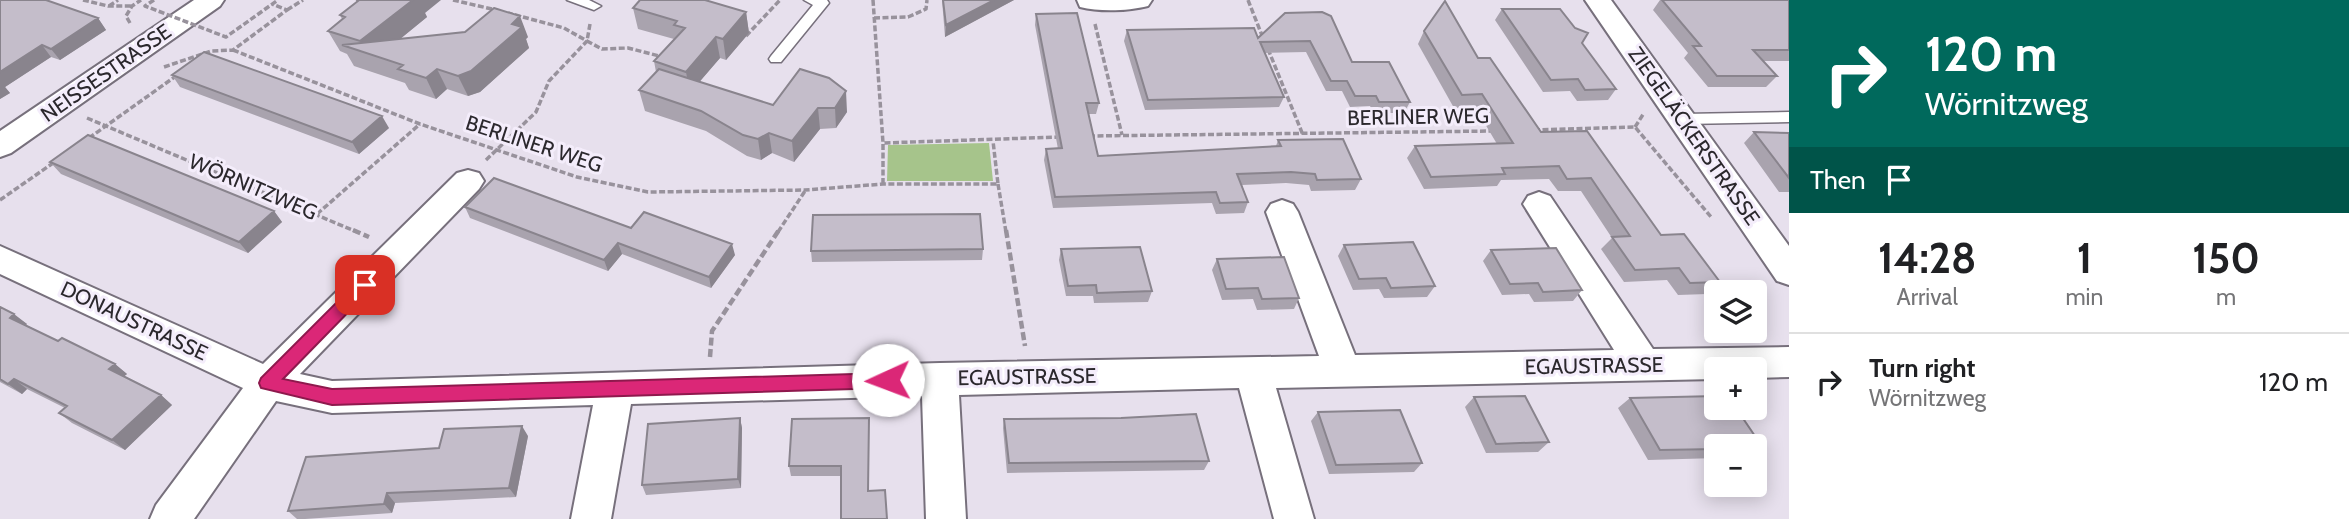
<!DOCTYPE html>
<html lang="en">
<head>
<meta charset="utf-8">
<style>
  :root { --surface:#fff; --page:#f6f6f6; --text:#202124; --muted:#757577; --line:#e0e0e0 }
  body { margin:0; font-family:Cabin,sans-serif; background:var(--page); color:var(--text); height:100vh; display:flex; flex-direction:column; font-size:26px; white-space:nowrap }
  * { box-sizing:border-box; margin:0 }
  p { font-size:23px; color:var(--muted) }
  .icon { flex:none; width:38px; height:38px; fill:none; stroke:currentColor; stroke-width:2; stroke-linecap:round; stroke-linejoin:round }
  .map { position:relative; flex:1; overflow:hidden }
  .drawer { display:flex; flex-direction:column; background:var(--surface); width:560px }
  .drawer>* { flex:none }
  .banner { background:#00695c; color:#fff; overflow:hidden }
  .buttons { position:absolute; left:1704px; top:280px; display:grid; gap:14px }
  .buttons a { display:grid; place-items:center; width:63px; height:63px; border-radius:7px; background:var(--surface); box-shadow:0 4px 18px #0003; font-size:35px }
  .pin { position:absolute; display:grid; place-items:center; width:60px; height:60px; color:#fff; margin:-30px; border-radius:14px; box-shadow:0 4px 10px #0006 }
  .me { position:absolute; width:77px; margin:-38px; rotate:268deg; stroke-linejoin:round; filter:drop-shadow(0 0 5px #0008) }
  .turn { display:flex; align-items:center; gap:24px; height:147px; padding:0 21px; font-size:32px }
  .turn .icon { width:91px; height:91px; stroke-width:2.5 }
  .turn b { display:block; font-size:49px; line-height:60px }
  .then { display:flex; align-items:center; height:66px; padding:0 21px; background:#0003; gap:14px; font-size:26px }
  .eta { display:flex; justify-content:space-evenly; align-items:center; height:119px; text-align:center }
  .eta b { font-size:42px; font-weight:700; line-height:49px }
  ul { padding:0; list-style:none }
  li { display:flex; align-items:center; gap:21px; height:98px; padding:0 21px; border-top:2px solid var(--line) }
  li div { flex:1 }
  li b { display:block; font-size:26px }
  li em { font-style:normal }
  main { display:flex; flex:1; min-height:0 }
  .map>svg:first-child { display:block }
  .green { fill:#a6c48b }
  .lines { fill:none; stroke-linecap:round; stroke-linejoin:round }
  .lane-casing { stroke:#77707c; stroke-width:3 }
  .street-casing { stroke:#77707c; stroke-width:4 }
  .path-far1 { stroke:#98929c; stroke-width:3.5; stroke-dasharray:6 2.5; stroke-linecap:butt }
  .path { stroke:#98929c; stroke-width:4.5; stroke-dasharray:8 3.5; stroke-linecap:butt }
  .lane { fill:#fff; fill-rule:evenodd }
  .street { fill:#fff; fill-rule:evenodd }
  .path-bridge { stroke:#98929c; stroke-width:3.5; stroke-dasharray:6 2.5; stroke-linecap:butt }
  .wall { fill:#a9a3ae }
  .shaded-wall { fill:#89848d }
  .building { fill:#c4bdca; stroke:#89848d; stroke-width:2 }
  .route { fill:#db2777; stroke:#8e194d; stroke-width:2 }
  .labels { text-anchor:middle; stroke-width:6; stroke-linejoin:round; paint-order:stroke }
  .street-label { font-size:21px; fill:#2b282d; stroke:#f4edfb }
</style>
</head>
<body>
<main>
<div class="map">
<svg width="1789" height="519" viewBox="0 0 1789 519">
  <rect width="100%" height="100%" fill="#e7e0ed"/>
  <!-- green -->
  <path class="green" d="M989,143L993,181H887L888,145Z"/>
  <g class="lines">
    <defs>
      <path id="lane" d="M567,0H589L601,6L594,10Z
        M804,0H827L829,3L781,62H771L769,59L771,56L813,5Z
        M1789,112V122L1684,124L1676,119L1684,114Z"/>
      <path id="street" d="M194,0H224L220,6L11,153L0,157V131Z
        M1077,0H1152L1148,6C1128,11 1100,12 1080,7Z
        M1585,0H1611L1789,246V285L1777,281Z
        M468,170L479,173L484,181L479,189L300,374L332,381L940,363L1319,356L1266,212L1271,204L1282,200L1293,204L1298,212L1355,355L1614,350L1523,204L1528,196L1539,192L1550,196L1653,349L1789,347V377L1755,378V369H1717V379L1276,388L1314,519H1274L1239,388L959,395L966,519H926L922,396L631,404L611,519H571L593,405L332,413L276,401L194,519H150L156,505L243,388L0,274V246L263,364L457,173Z"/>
    </defs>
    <!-- lane casing -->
    <use href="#lane" class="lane-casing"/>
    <!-- street casing -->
    <use href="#street" class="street-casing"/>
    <!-- path-far1 -->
    <path class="path-far1" d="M83,0L108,6H131
      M453,0L496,10
      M873,0L883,143
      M1248,0L1263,38
      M109,6L118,0
      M287,10L303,0
      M874,18L908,17L926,9L927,0
      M130,23L126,16L132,6L141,0
      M590,24L587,41L602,49L628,48L663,57
      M1095,24L1122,135
      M746,36L780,0
      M1268,49L1303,135
      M233,50L420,124L577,177L648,192L805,190L883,184H998L993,141
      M164,67L211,51L233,50L287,10L272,4
      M87,118L357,232
      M1635,127L1644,113
      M1534,130L1635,127L1711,217
      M1089,136L1493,131
      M89,138L176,76
      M486,160L536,112L549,81L587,41L564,28L508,13
      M883,184V143L1059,137
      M998,184L1006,232
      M0,200L56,161
      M317,214L420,124
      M778,232L805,191"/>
    <!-- path -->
    <path class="path" d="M353,230L369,237
      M1006,230L1025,346
      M710,357L712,331L779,230"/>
    <!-- lane -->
    <use href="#lane" class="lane"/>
    <!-- street -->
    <use href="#street" class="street"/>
    <!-- path-bridge -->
    <path class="path-bridge" d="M154,0L145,6L226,37L278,0"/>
  </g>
  <!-- wall -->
  <path class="wall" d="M0,0L98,18L106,30L60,60L51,57L5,87L10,93L0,99Z
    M356,0L425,13L427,17L400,39L528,37L526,39L529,48L480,92L468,96L447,89L436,99L409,90L405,83L354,66L347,54L340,51L328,31L342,19L340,15L357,2Z
    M942,0H1014L945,37Z
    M1660,0H1789V61H1763L1777,76L1766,87H1708L1684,58L1688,53L1653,10Z
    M715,3L746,12L749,33L726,60L720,58L699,82L773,105L800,69L847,112L836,128L820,129L794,162L772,153L761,160L747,156L706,131L645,111L639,90L656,72L654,61L674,39L638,29L633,8Z
    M1502,9L1582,43L1616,89L1608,100L1577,101L1570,91L1543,92L1495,20Z
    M1285,13L1352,62L1410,102L1404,113H1374L1370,106L1350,107L1342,91H1326L1306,52L1264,53L1284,97L1279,107L1145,110L1124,41L1127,30L1258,38Z
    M1036,14L1099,103L1096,114H1088L1098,156L1276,146L1278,140L1361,179L1355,190L1311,191L1309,185L1286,183L1242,185L1248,202L1244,213L1216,214L1212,203L1053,208L1044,160L1046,149H1058L1035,25Z
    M1424,31L1478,58L1541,132L1661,235L1720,282L1707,294L1678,295L1667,280L1624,282L1601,249L1612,238L1581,191H1558L1549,179L1501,180L1497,186L1424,189L1407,158L1415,146L1497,144L1475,107L1454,108L1418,44Z
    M172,75L389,128L359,154L180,87Z
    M1754,132L1789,133V192H1779L1744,143Z
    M50,162L274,211L282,222L248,253L61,174Z
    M465,207L631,228L735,255L711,288L622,254L608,271L470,218Z
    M1344,245L1435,286L1427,297L1384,298L1379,289L1353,290L1338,256Z
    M983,249L982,260L812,262L811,251Z
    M1061,249L1152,291L1148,302L1094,303L1093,296H1066L1059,260Z
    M1491,250L1582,290L1573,301L1534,302L1529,294L1502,295L1483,261Z
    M1217,259L1299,298L1294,309L1257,310L1253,299L1222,300L1212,270Z
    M0,307L27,324L26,325L58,341L115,364L127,374L124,376L161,395L172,405L125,450L72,423L59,413L65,408L27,389L22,394L0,382Z
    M1474,397L1549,442L1538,452L1486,453L1465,407Z
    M1630,398L1763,448L1755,453V446H1717V458L1648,460L1618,408Z
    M1318,412L1422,463L1414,472L1329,474L1311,421Z
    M740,418L742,428L741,488L646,495L642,485Z
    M1121,418L1209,461L1204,470L1007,473L1003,428L1004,419Z
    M792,419L868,491L841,476H791L789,466Z
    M528,436L516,497L395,503L392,513L305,519H297L288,511Z"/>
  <!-- shaded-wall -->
  <path class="shaded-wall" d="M413,0H441L425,13L427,17L378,57L366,53L360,41Z
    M994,0H1014L945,37L946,25Z
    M746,12L749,33L726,60L723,39Z
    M520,16L528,37L526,39L529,48L480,92L468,96L458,76Z
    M98,18L106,30L60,60L51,49Z
    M716,37L720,58L690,93L686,72Z
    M42,45L51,57L5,87L10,93L0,99V72Z
    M437,69L447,89L436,99L426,78Z
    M846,91L847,112L836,128L835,108Z
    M818,108L820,129L794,162L792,141Z
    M382,116L389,128L359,154L352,142Z
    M769,133L772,153L761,160L758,139Z
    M274,211L282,222L248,253L239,242Z
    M618,243L622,254L608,271L604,260Z
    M732,244L735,255L711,288L709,277Z
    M14,314L27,324L22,328L10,318Z
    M115,364L127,374L121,379L109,369Z
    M14,379L27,389L22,394L8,384Z
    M161,395L172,405L125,450L112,440Z
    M740,418L742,428L741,488L738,479Z
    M522,426L528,436L516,497L509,488Z
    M387,493L395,503L392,513L384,504Z"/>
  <!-- building -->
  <path class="building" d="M0,0H46L98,18L51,49L42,45L0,72Z
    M357,0H413L360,41L328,31L345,17L340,15L358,1Z
    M640,0H705L746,12L723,39L716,37L686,72L654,61L685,28L674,25L677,21L633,8Z
    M943,0H994L946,25Z
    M1662,0H1789V50H1753L1777,76H1717L1693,46H1701Z
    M1445,1L1478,58H1490L1541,132L1587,131L1661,235L1684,234L1720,282L1690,283L1679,268L1635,270L1612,237L1630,236L1591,178L1567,179L1559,166L1502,168L1505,174L1431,177L1415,146L1513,143L1482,94L1462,95L1424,31Z
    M494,8L520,16L512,24L522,27L471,71L458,76L437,69L426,78L398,69L403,65L342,45L465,32Z
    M1502,9H1560L1575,28L1588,33L1582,43L1616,89L1585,90L1578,79L1551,80Z
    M1322,12L1331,16L1352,62H1389L1410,102H1379L1376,96H1355L1347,81H1331L1310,41L1260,42L1284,97L1148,100L1127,30L1254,28L1258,38L1285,13Z
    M1077,13L1099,103H1086L1098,156L1281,146L1278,140L1343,139L1361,179L1317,180L1315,174L1291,172L1237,174L1248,202L1220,203L1216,192L1055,197L1046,149L1062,148L1036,14Z
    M204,52L382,116L352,142L172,75Z
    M659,69L773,105L800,69L829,78L846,91L835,108H818L792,141L769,133L758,139L743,135L701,111L639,90Z
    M1754,132L1789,133V178Z
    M88,135L274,211L239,242L50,162Z
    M494,178L631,228L644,212L732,244L709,277L618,243L604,260L465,207Z
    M980,214L983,249L811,251L813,215Z
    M1413,242L1435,286L1391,288L1386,278L1359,279L1344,245Z
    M1140,247L1152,291L1097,293L1096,285L1068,286L1061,249Z
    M1556,248L1582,290L1543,292L1538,283L1510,284L1491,250Z
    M1284,257L1299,298L1262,299L1258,288L1226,289L1217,259Z
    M0,307L14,314L10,318L58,341L62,338L115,364L109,369L161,395L112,440L59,413L67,406L14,379L8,384L0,379Z
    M1525,396L1549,442L1496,444L1474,397Z
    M1717,396V408H1736L1763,448H1755V446H1717V449L1660,450L1630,398Z
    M1400,410L1422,463L1336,465L1318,412Z
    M1196,414L1209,461L1009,463L1004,419L1121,418Z
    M740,418L738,479L642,485L648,424Z
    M869,418L868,491L885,490L887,519H841V466H789L792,419Z
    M522,426L509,488L387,493L384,504L288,511L306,457L439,448L444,429Z"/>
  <!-- route -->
  <path class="route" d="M365,278L371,280L373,285L371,289L283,379L332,389L888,373L894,375L897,380L894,386L888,388L332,405L261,388L259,383L261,378L359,280Z"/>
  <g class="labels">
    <!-- street labels -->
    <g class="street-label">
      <text transform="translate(106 73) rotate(-35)" y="7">NEISSESTRASSE</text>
      <text transform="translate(1418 117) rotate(-1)" y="7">BERLINER WEG</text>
      <text transform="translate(1694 136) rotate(55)" y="7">ZIEGELÄCKERSTRASSE</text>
      <text transform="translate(534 144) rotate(18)" y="7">BERLINER WEG</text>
      <text transform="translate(253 187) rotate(23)" y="7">WÖRNITZWEG</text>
      <text transform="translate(134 321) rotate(25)" y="7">DONAUSTRASSE</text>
      <text transform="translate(1594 366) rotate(-1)" y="7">EGAUSTRASSE</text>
      <text transform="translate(1027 377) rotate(-1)" y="7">EGAUSTRASSE</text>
    </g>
  </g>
</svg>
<div class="buttons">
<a><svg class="icon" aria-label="layers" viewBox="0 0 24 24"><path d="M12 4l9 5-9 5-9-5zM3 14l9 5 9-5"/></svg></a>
<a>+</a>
<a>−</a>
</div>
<div class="pin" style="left:365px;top:285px;background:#d93025"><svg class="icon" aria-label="arrive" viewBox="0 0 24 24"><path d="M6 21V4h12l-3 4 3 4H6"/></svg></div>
<svg class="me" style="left:888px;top:380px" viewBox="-20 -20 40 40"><circle r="19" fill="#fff"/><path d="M0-13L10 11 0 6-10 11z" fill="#db2777"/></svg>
</div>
<section class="drawer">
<div class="banner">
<div class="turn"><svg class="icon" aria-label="right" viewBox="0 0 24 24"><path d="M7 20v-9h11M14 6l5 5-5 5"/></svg><div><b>120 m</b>Wörnitzweg</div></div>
<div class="then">Then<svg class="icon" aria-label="arrive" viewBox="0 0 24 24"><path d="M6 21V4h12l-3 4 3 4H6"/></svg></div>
</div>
<div class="eta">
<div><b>14:28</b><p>Arrival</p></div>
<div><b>1</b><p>min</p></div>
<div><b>150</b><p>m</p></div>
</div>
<ul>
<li><svg class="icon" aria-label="right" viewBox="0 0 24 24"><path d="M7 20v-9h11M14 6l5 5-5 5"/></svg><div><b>Turn right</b><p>Wörnitzweg</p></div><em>120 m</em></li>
</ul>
</section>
</main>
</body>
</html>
